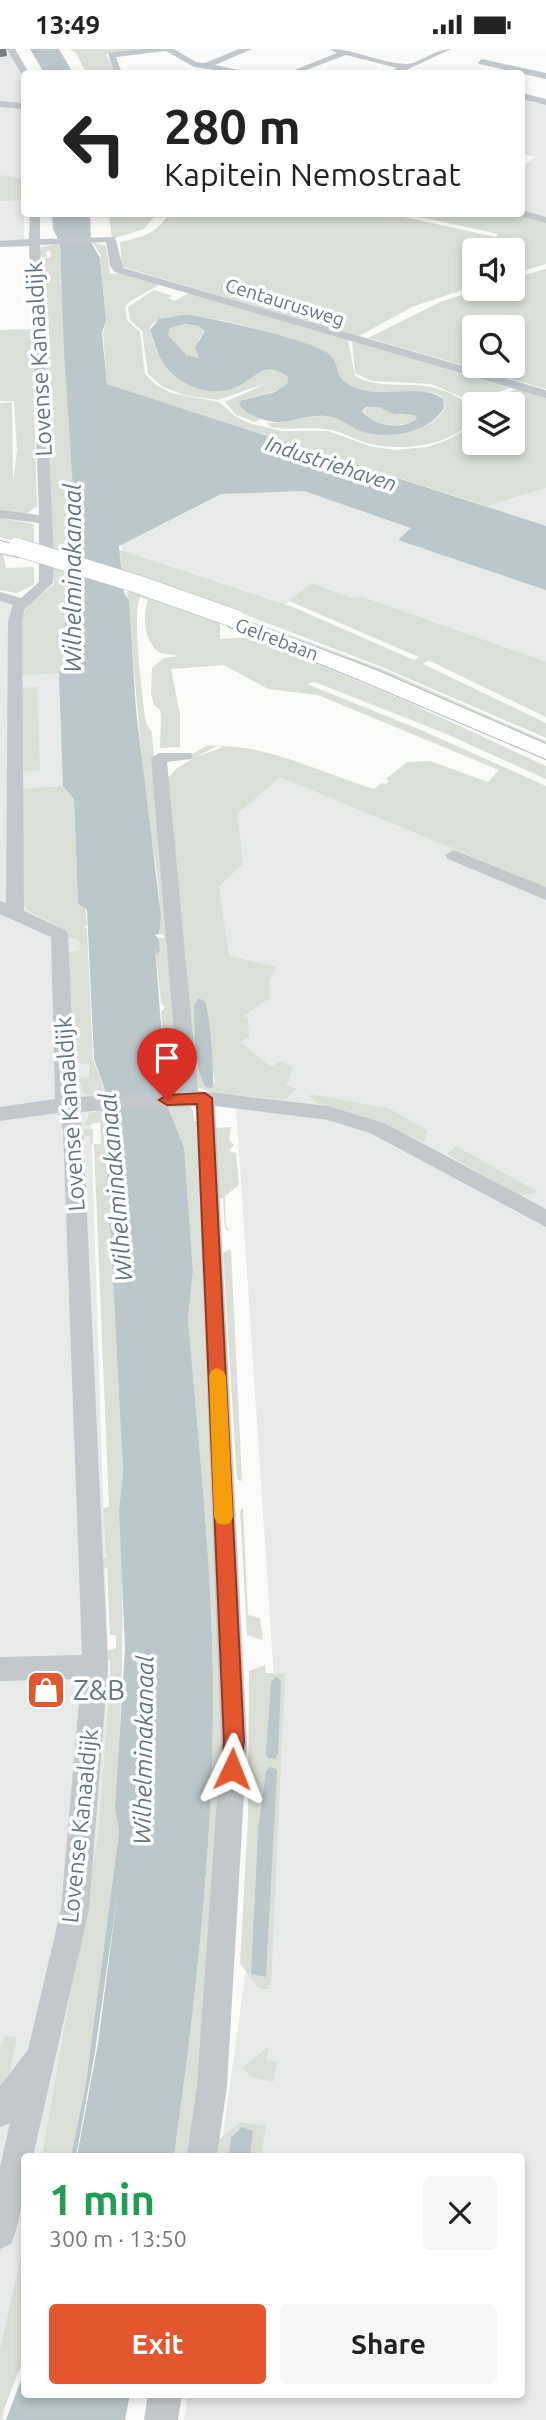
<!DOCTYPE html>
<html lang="en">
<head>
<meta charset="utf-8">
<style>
  :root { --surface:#fff; --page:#f6f6f6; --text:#222; --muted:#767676; --accent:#e4572e }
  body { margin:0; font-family:Ubuntu,sans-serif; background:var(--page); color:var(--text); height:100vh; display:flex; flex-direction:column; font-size:26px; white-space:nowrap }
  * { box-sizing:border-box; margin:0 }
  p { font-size:23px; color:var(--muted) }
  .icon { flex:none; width:38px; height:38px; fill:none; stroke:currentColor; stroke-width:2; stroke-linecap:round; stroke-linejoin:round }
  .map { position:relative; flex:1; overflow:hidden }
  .drawer { position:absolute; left:21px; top:2104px; width:504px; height:245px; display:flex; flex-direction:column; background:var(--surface); border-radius:7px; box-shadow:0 4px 10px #0003 }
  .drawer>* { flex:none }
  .top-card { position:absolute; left:21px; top:21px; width:504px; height:147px; border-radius:7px; box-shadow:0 4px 10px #0003; background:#fff; color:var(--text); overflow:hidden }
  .controls { position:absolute; left:462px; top:189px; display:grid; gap:14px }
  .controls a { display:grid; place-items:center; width:63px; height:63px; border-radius:7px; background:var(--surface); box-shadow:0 4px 10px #0003; font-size:35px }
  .pin { position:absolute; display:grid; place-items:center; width:60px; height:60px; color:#fff; margin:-72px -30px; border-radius:50% 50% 50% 0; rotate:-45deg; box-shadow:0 0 7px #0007 }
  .pin .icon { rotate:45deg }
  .me { position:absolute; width:77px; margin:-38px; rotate:2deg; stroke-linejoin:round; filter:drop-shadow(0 0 5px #0008) }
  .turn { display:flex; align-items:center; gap:24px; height:147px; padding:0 28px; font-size:32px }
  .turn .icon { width:91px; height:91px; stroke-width:2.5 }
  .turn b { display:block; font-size:49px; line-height:60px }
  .round { display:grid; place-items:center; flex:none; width:74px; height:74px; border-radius:7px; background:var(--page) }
  .summary { display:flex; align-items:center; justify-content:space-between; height:119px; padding:0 28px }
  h1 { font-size:42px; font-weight:700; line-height:52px; color:#1e9e55 }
  .cta { display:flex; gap:14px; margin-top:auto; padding:14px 28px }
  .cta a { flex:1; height:80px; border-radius:7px; background:var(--accent); color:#fff; font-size:28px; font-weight:700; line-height:80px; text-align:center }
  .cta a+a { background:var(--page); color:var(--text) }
  .status { display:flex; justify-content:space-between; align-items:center; height:49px; padding:0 35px; background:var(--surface); direction:ltr }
  .status svg { height:19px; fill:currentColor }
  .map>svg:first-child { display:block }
  .built { fill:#e8e9e9 }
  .green { fill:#dadfd7; fill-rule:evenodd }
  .water { fill:#bbc7cb; fill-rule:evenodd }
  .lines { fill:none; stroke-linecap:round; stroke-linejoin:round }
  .secondary-casing { stroke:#b3babf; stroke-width:2 }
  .street { fill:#c3c8cc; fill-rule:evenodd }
  .secondary { fill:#fff; fill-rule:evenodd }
  .secondary-bridge-casing { stroke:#b3babf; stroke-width:19; stroke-linecap:butt }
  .secondary-bridge { stroke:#fff; stroke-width:18 }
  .shaded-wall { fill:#777d82 }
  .route { fill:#e4572e; stroke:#94391e; stroke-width:2 }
  .slow { fill:#f59e0b }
  .labels { text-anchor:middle; stroke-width:7; stroke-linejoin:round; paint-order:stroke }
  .far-street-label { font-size:19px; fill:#657683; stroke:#fff }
  .far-water-label { font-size:21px; font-style:italic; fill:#60757c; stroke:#fff }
  .street-label { font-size:23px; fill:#657683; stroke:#fff }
  .water-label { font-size:24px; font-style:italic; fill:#60757c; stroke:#fff }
  .near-poi-label { font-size:28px; fill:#657683; stroke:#fff; text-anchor:start }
</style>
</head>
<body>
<div class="status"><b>13:49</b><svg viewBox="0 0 49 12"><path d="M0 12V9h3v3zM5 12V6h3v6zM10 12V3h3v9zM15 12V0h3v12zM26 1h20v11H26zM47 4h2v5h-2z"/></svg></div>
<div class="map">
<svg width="546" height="2371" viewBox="0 0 546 2371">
  <rect width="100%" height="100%" fill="#fafaf8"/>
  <!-- built -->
  <path class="built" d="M0,0H10L24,24V193L0,194Z
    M522,51L546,56V168L522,161V117L536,108L522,105Z
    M223,436L309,437L425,477L546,534V614L311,536L284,557L122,502L121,495Z
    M546,438V481L478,459Z
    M0,552L57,569L90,1039L113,1758L51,2107H24V2252L3,2371H0Z
    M279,726L546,828V2371H184L188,2345H522V2107H220L278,1690L226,907L216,835L235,765Z"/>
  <!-- green -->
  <path class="green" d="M70,0H162L106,5L115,24H86L76,4Z
    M0,126L24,130V151L0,152Z
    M109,165H156L144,180L112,190Z
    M168,165H390L496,188L498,185L406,165H517L546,172V215L513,225V201H474V237L412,258L359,287L122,218L120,193C141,189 158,184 168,165Z
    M92,193L106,197L110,225L121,224L159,236L129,253L125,258L127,271L140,283L145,325L156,336L171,344L219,353L235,367L249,374L282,382H328L372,398L396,401L427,398L447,391L474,376V394H513V355H479L517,340L546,348V439L486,457L107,335L103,284L106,271L100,205Z
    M60,194L62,231L59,232L62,233L79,529L64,547L67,614L59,624L21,626V568L30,555L54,535L40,210L51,208L50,202L46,203L47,208H39V199Z
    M546,220V340L368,289L440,253L480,240H513V229ZM474,278H513V317H474Z
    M154,241L172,247L168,249L175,252L189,244L348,291L355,327C394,347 425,321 471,357L473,370C453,398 397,403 366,394C352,390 340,381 325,380C307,377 289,382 271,378L267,374C285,374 308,366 326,367C341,368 352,380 367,383C391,389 434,384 445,358L442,348L435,344C405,340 370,352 344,333C332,324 336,310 323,302C292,290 172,247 150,278C151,293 160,311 171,320C237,378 248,299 288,328L287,335L279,341L239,352L243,361L261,370L255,373L236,366L225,353L270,333L218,351L184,346L163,338L148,325L142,282L130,271L128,258Z
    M181,275L198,277L205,282L198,291L200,308C186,311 176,297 168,286L170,279Z
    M32,280L37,457L26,465L0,464V354L12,353L13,434L17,401L14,352H0V281Z
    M352,293H355L510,339L471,352L431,335L372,332L355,324Z
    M368,358H379L400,366H414L417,370C401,380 372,378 363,361Z
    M0,469L34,475V498L0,488Z
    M120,501L295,559L414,611L419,608L289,552L311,534L351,549L363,548L546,613V668L432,613L427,612L423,615L546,674V689L382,618L220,556V590L252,588L401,650L546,717V730L444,684L315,633L307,635L421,681L546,737V838L280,728L237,765L243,815L219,837L229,907L276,918L269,931L270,949L243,967L248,971L249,988L240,993L271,1018L280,1012L293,1018L286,1037L297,1040L285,1050L215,1045L197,1038L163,734L176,720L192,710L191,706L208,696L217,697L194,709L221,699V697C272,698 325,725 374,740L382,734L386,735L389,732L386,730L407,713L430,712L488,733L499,721L318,646L268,640L224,616L171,620L180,665V698L160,699L161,667L160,661L154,656L151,645L152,619L164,609L178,607C173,605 167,606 161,604C144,596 142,566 148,551L140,548C132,570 142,642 145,669C146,674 149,680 152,684L180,1033L181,1044L166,1047L161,963L165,958L161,954L156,906L160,902L159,889H164L163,885L159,886C164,855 153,798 147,767L127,543L130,542L122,526ZM198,949L205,952L215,1034L200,1022L194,955Z
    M0,505H3L6,519L34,518V536L17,544L0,541Z
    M261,575L382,620L546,692V695L388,626Z
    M37,638L40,721L22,722L21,639Z
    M63,737L74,750L78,855L86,861L87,877H84L87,880L93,1010L108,1051L84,1045L78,1029L89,1028V1016L72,1013L68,903L80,902L79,891L67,888C60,869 34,873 24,855L22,740Z
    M311,1045L390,1060L427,1081L425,1091L422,1092L353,1064L318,1055L310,1048Z
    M188,1054L193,1061L194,1072H198L226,1581L219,1873L189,2107H174C196,1950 214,1792 213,1633C212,1512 198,1390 188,1269L193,1222L183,1098L167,1056Z
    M104,1060V1062L109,1061L108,1138L123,1423L119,1461L121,1476L117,1477H120C125,1571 122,1666 115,1759L119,1783L86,2034L71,2107H42L98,1788L110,1635V1611H106V1602L116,1599V1586H110L107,1519H102V1509H106L103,1459L109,1458L94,1096L91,1095L90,1087H85L84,1081L93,1080V1095H101L100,1073L84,1077L90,1064Z
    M231,1078L229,1091L234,1096L229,1102L236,1104L239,1136L225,1147L226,1177L230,1182L225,1180L223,1149H219L215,1079Z
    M456,1097L538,1143L519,1147L447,1105Z
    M228,1201H231L242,1432L237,1430L223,1204Z
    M243,1459L248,1566L260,1569L263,1591L247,1586L240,1462Z
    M265,1616L266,1624L285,1625L271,1936H268V1940L258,1939L240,1914L248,1770L249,1622ZM276,1720L266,1927L251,1925L258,1780Z
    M5,1987L17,1988L6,2039L0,2038V1998Z
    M268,1998L267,2011L277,2013L273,2033L250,2028L243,2018Z
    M241,2073L266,2077L261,2107H250L253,2082L237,2080L231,2088L229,2107H215L217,2092Z
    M24,2194V2309L0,2370V2301Z"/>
  <!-- water -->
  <path class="water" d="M30,0H59L73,24H44Z
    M52,165H90L91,193L100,209L106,271L102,284L107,335L546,477V541L398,491L411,479L304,442L221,445L119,497L127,573L124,543L129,552L136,661L161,867L159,885L155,886L159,890L160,902L156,906L155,897L167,1056L184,1099L193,1222L188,1269C198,1390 212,1512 213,1633C214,1792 196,1950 174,2107H77L98,1994L118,1841L95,2003L76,2107H71L86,2034L119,1783L115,1759L125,1600L119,1461L123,1423L106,1099L110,1098L108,1050L94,1010L87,861L78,855L74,750L63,737L59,624L67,613L64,547L79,529L64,302L60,194L53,180Z
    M183,266C205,266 313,292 329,305C343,318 330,330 359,340C383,349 425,334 443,350L444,359C429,385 387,391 361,382C349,378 340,368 326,367C296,365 285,382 252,366C245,363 240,359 239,352L275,343L287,335L288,328C263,309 254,332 234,339C208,349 176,335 162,312C157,303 153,290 150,281L159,270ZM184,275L198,277L205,282L195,298L199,309L186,306L168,286L170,279ZM366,358H379L394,365L414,366L417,370C401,381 375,378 362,362Z
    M198,949L205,952C209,961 216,1033 212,1039L206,1038C193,1017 195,980 194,956Z
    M276,1627L281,1632L278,1704L275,1710L268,1709L266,1705L271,1633Z
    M269,1718L276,1720L277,1723L266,1928L251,1925L258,1780L266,1722Z
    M242,2078L253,2082L250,2107H229L231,2088Z
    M24,2323V2345H130L125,2371H6Z"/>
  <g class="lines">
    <defs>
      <path id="secondary" d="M0,492L25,498L28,502L18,508L0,504Z
        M236,568L376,621L546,695V710L360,631L229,578L226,574L229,570Z"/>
    </defs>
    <!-- secondary casing -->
    <use href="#secondary" class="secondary-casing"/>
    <!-- street -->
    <path class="street" d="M7,0H15L29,24L22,26Z
      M141,0H174L196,13L205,14L239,0H252L215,16L254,24H236L194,18L166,2L116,8L122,24H114L108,4Z
      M330,0C355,0 380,14 405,15C418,16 434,0 451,0L400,24H390L397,19L346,6L298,24H287L337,4Z
      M482,10L546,24V30L479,15L478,13Z
      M522,44L546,50V56L522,50Z
      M0,52L24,54V60L0,58Z
      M522,161L546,168V174L517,166L522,164Z
      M30,164H40V190L115,188L123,219L546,341V349L115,223L110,217L106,193L40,196L54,516L53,534L24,561L22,572L24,862L65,881L68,885L75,1048L179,1043L151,709L159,704H191L193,707L191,710L167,713L198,1042L328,1057L384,1074L546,1160V1178L370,1084L328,1071L215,1057L247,1693L227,2037L217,2107H187L197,2037L221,1693L196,1057L77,1063L83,1080L108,1618L89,1860L33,2107H24C24,2138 23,2166 11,2195L0,2200V2118L10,2074L0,2078V2037L28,2001L61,1860L81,1630L0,1632V1608L82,1606L63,1080L58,1064L0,1072V1058L55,1050L51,888L0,865V852L6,854L8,572L13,556L0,552V543L21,549L39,533V474L0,469V461L39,466L29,197L0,198V192L29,190Z
      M454,801L546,838V851L448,810L445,806Z
      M148,2345H182L178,2371H144Z"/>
    <!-- secondary -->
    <use href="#secondary" class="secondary"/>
    <defs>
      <path id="secondary-bridge" d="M17,498L137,535L236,570"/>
    </defs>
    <!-- secondary-bridge casing -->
    <use href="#secondary-bridge" class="secondary-bridge-casing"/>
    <!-- secondary-bridge -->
    <use href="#secondary-bridge" class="secondary-bridge"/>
  </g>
  <!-- shaded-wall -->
  <path class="shaded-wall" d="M0,0H6L7,7L0,8Z"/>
  <!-- route -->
  <path class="route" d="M205,1044L212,1049L244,1693L239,1727L232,1730L225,1727L222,1720L224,1693L197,1055L167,1056L159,1051L167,1046Z"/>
  <!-- slow -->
  <path class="slow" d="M217,1319L223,1322L226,1327L233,1468L230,1474L224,1476L217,1474L214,1468L209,1327L211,1322Z"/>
  <!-- icons -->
  <defs>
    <symbol id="shop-square" viewBox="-11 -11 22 22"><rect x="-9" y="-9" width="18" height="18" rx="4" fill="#e4572e" stroke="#fff"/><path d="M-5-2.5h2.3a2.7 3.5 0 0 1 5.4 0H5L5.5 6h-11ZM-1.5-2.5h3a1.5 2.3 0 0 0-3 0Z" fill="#fff"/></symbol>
  </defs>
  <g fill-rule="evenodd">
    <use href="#shop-square" x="24" y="1619" width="44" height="44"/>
  </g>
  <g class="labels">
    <!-- far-street labels -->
    <g class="far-street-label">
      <text transform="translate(285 253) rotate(17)" y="7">Centaurusweg</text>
      <text transform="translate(277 590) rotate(21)" y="7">Gelrebaan</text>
    </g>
    <!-- far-water labels -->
    <g class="far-water-label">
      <text transform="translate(331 415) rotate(18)" y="7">Industriehaven</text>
    </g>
    <!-- street labels -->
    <g class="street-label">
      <text transform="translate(39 310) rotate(-93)" y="8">Lovense Kanaaldijk</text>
      <text transform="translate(70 1065) rotate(-94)" y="8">Lovense Kanaaldijk</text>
      <text transform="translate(80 1777) rotate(-84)" y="8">Lovense Kanaaldijk</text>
    </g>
    <!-- water labels -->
    <g class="water-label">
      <text transform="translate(73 529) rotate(-90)" y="8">Wilhelminakanaal</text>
      <text transform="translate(116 1138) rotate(-95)" y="8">Wilhelminakanaal</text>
      <text transform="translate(144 1701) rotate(-89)" y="8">Wilhelminakanaal</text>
    </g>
    <!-- near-poi labels -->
    <g class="near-poi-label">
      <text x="73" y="1651">Z&amp;B</text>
    </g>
  </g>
</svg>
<div class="controls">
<a><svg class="icon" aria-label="sound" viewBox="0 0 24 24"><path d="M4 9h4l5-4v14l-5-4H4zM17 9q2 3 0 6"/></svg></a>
<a><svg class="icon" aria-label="search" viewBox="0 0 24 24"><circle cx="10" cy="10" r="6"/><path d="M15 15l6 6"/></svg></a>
<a><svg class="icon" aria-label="layers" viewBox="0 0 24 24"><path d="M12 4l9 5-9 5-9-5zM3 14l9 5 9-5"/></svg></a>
</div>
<div class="pin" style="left:167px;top:1051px;background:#d93025"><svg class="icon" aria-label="arrive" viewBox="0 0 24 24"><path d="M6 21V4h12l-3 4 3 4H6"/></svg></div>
<svg class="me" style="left:232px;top:1720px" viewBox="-20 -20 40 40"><path d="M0-17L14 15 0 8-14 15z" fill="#e4572e" stroke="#fff" stroke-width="4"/></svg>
<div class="top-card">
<div class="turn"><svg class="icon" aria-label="left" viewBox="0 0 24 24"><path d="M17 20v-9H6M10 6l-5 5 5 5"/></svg><div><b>280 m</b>Kapitein Nemostraat</div></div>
</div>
<section class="drawer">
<div class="summary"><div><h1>1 min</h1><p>300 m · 13:50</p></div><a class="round"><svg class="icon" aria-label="close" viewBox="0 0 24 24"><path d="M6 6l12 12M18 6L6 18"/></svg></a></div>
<div class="cta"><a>Exit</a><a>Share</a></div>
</section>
</div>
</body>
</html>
